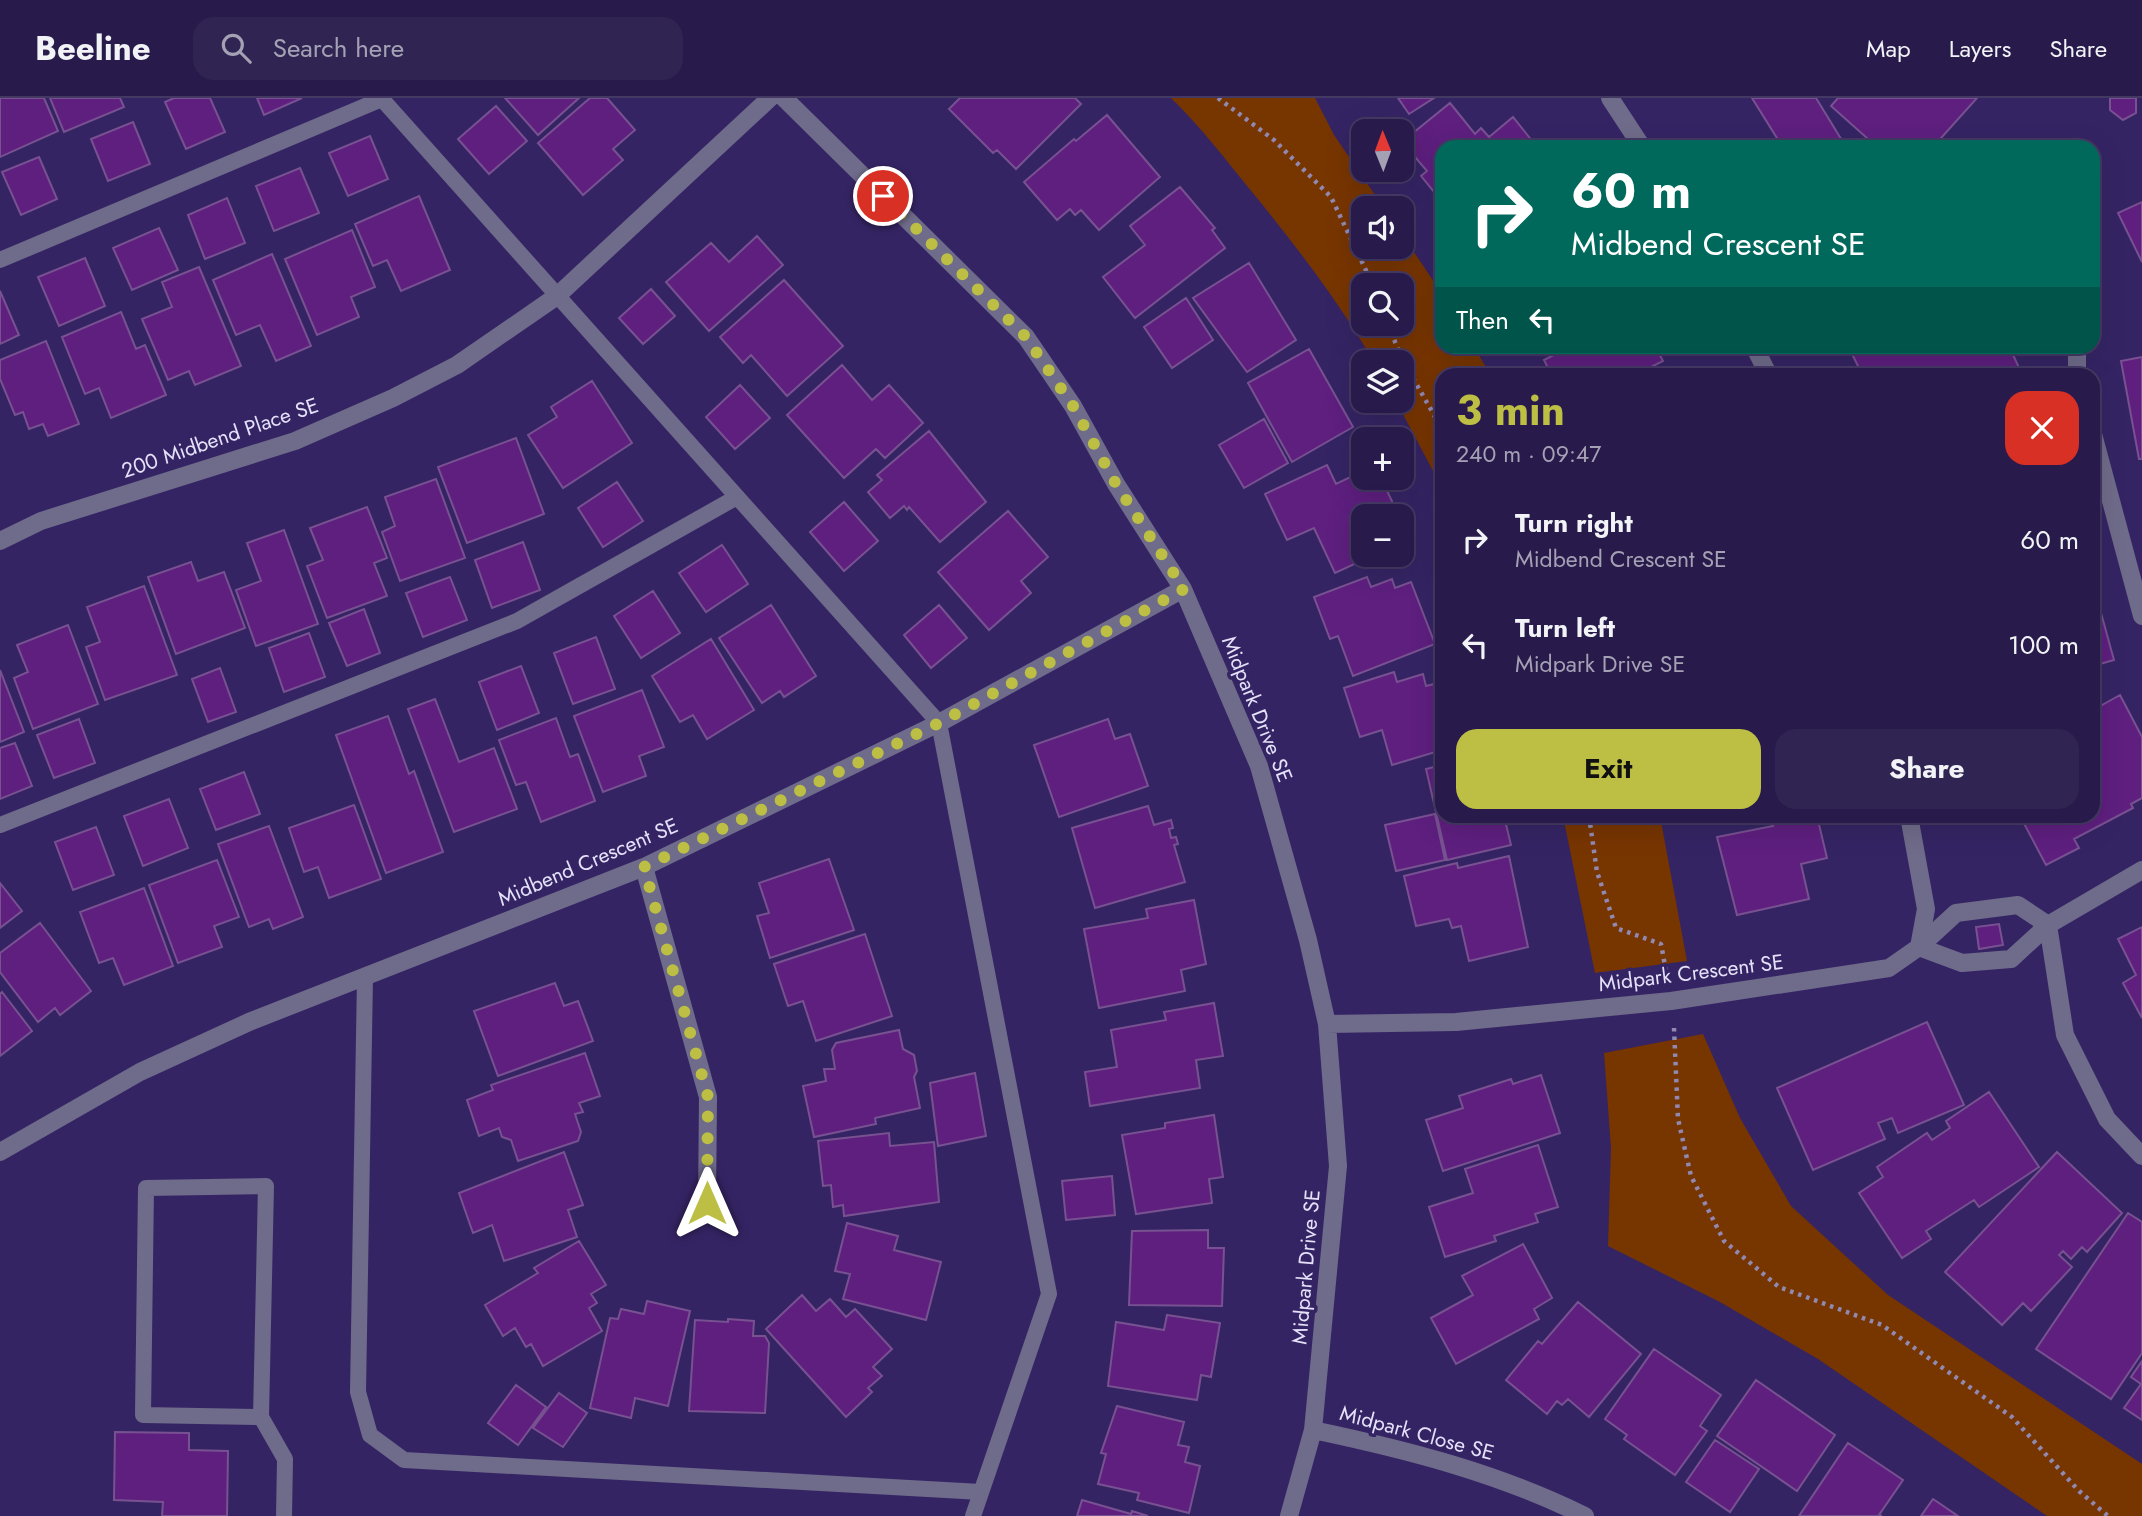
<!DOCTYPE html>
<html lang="en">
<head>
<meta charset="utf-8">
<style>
  :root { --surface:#281b4b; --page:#302452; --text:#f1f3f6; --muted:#a5a1b5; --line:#443963; --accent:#bcbf44 }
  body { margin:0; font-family:Jost,sans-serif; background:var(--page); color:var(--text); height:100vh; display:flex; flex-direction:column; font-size:26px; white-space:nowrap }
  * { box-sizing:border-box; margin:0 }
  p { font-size:23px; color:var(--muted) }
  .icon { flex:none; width:38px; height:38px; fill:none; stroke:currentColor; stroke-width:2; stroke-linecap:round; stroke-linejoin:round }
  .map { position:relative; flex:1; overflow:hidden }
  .sheet { position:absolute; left:1435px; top:270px; width:665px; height:455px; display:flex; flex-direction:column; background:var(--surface); border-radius:21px; box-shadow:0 7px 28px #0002,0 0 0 2px var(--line) }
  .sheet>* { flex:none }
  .guide { position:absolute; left:1435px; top:42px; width:665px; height:214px; border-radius:21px; box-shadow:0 7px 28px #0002,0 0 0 2px var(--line); background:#00695c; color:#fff; overflow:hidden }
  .needle { width:46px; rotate:359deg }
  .tools { position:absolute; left:1351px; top:21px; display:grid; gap:14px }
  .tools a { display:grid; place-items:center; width:63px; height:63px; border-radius:14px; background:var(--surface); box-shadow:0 7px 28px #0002,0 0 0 2px var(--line); font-size:35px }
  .pin { position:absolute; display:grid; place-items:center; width:60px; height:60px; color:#fff; margin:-30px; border:4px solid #fff; border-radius:50%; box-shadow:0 2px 7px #0007 }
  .me { position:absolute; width:77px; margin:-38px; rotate:0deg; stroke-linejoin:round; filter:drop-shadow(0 0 5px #0008) }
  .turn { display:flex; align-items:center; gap:24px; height:147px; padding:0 21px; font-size:32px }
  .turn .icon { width:91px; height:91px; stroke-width:2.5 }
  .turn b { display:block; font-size:49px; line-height:60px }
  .then { display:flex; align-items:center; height:66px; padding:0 21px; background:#0003; gap:14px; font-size:26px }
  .round { display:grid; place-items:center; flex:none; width:74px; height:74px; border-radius:21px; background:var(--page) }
  .head { display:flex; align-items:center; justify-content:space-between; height:119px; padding:0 21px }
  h1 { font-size:42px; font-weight:700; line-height:52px; color:var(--accent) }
  .cta { display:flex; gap:14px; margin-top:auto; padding:14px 21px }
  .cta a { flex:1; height:80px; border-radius:21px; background:var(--accent); color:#111; font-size:28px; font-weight:700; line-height:80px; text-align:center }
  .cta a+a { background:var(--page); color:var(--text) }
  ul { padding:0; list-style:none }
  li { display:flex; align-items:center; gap:21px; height:105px; padding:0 21px }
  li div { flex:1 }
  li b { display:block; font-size:26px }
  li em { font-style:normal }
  header { display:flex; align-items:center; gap:42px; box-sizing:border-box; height:98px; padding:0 35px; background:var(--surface); border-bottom:2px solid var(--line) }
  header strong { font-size:33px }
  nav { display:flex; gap:38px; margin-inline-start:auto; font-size:24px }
  .search { width:490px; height:63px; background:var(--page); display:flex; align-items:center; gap:18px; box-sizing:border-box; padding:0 24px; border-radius:21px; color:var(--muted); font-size:26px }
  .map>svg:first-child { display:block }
  .green { fill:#773500; fill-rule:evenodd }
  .building { fill:#5e1f7f; stroke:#785191; stroke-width:2 }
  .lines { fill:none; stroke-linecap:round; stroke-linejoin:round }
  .path { stroke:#9289b3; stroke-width:4.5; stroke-dasharray:3.5 5; stroke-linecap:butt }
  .lane { stroke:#6f6b8a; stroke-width:16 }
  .street { stroke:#6f6b8a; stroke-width:18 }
  .route { stroke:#bcbf44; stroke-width:12; stroke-dasharray:0 21.6 }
  .labels { text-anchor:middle; stroke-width:7; stroke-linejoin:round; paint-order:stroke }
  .street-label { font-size:21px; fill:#e4e1f9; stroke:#352464 }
</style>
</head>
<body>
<header>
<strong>Beeline</strong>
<div class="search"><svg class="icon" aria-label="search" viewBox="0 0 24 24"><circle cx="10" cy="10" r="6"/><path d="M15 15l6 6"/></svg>Search here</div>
<nav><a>Map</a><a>Layers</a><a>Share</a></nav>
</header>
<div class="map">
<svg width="2142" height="1418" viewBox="0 0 2142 1418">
  <rect width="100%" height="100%" fill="#352464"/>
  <!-- green -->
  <path class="green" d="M1171,0H1315L1334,37L1384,110H1363V149H1402V136L1442,196V248L1474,249L1490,276H1442V390L1396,303H1402V264H1374C1339,204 1296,148 1252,94C1226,62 1201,29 1171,0ZM1363,187H1402V226H1363Z
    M1563,718H1660L1687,863L1595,875Z
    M1703,936L1740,1020L1791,1108L1888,1197L2142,1366V1418H2047L1818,1261L1720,1204L1608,1148L1611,1050L1604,955Z"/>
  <!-- building -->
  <path class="building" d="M0,0H44L58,33L0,59Z
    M50,0H120L124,9L64,34Z
    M174,0H210L225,34L186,51L165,4Z
    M257,0H302L264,17Z
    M505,0H579L538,37Z
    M590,0H607L635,32L613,51L623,62L583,97L538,45Z
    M960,0H1075L1081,6L1016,71L997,52L993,55L949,11Z
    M1398,0H1434L1409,16Z
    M1752,0H1816L1846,49H1773L1780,45Z
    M1838,0H1977L1933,49H1877L1831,8Z
    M2110,0H2136V15L2123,22L2110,12Z
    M1450,5L1475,36L1481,30L1489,39L1513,19L1537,49H1442V104L1421,78L1427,73L1402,44Z
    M496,8L527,43L489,76L458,41Z
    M1107,17L1160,79L1099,132L1081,112L1075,117L1070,111L1057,122L1024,84L1074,41L1076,43Z
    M133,24L150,66L108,83L91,41Z
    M370,38L388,81L348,98L329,55Z
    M39,59L57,101L21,117L2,74Z
    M300,70L319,115L274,133L256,88Z
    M1180,89L1215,130L1212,132L1225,150L1135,220L1103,179L1145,147L1130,128Z
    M419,98L450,172L401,193L387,162L373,168L355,126Z
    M227,100L245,145L205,161L188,117Z
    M2142,104V164L2118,115Z
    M159,130L178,172L132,192L113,150Z
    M352,132L375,189L351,199L359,219L317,237L285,161Z
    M757,138L783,167L709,233L666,184L711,145L729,164Z
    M272,156L311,248L276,263L260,227L236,237L213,182Z
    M85,160L105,208L59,228L38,179Z
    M1249,165L1296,242L1247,274L1193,200Z
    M199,169L241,268L195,287L189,273L168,282L142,221L172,209L162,184Z
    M784,182L843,248L787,298L751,257L743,265L720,239Z
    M651,191L675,218L643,246L619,220Z
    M0,193L19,237L0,246Z
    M1186,200L1213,242L1172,270L1144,229Z
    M121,214L136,251L145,247L166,297L111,320L99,290L85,296L62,239Z
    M46,243L79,326L48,338L43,326L29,331L23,314L15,317L0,281V262Z
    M1571,248H1655L1663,263L1637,276H1551L1544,262Z
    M1848,248H2009L2021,274L2016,276H1862Z
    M1309,251L1353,329L1292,364L1248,285Z
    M2142,259V361H2139L2121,263Z
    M842,267L872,302L889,287L923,325L885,360L876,351L844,380L787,317Z
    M592,283L632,345L563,390L528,337L557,319L551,309Z
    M740,287L770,320L735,351L706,319Z
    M1264,321L1288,365L1244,390L1219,347Z
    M929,333L986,404L940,444L909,409L907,412L904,408L890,420L868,394L882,382L877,377Z
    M516,340L544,416L467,445L438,369Z
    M1327,367L1336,386L1363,373V380H1381L1399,418H1363V457H1374L1335,475L1314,430L1287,442L1265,396Z
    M436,381L465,460L400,483L382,434L395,428L385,399Z
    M617,384L643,423L603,449L578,410Z
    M844,404L878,443L844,473L810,434Z
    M367,409L387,460L374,465L387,498L327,520L307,468L323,462L310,430Z
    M1008,413L1048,459L1021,483L1031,495L989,532L938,474Z
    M284,432L318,526L256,548L236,492L261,483L247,445Z
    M523,444L540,492L492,510L475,462Z
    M722,447L748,486L706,514L679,475Z
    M191,464L198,483L224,474L245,530L176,556L148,479Z
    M450,479L467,522L423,539L406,495Z
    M1367,479L1371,489L1392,481L1395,490L1411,484L1435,546L1353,578L1338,538L1330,541L1314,499Z
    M2093,486L2114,562L2093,568Z
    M144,488L177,577L105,602L86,549L100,544L87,509Z
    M653,493L680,535L641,560L614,518Z
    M771,507L816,578L784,599L780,593L762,605L719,540Z
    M939,507L967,540L931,570L904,537Z
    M364,511L380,555L347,568L329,525Z
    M68,527L98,606L33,631L14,580L28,574L17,547Z
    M309,535L325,579L284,594L269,550Z
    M596,539L615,591L573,606L554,555Z
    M711,541L754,612L707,641L693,617L680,624L652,578Z
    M521,568L539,615L497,632L479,584Z
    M220,570L236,614L208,624L192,581Z
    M0,572L24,634L0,644Z
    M1394,574L1397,584L1423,576L1426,588L1442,584V652L1392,667L1382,632L1360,639L1344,590Z
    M642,592L664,649L639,658L646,678L603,694L574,618Z
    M2120,597L2142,639V700L2131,706L2133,710L2074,741L2079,750L2046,767L2020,718H2093V612Z
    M435,601L459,664L494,650L517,711L454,734L408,611Z
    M388,618L409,676L414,673L443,754L386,775L336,637Z
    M556,620L570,659L578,656L595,703L541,724L526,684L516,687L499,642Z
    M79,621L95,665L54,680L37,637Z
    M1108,621L1115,641L1130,636L1148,688L1059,719L1034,647Z
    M15,645L32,688L0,701V650Z
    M1442,667V718H1504L1511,747L1447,762L1426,671Z
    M244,674L260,716L216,732L200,691Z
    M169,701L188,750L143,768L124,718Z
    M354,707L381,781L329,800L318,769L304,774L289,730Z
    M1148,708L1154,727L1171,722L1173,730L1169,731L1171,740L1176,739L1178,746L1174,747L1185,784L1095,810L1072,730Z
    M1435,716L1445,762L1396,773L1385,727Z
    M1790,718H1817L1827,760L1801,766L1809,801L1737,817L1717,739L1773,728L1771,721Z
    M269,728L303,819L273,831L269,821L249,829L218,746Z
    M96,729L114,777L73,792L55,744Z
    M1509,758L1528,849L1469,863L1461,828L1452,830L1449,821L1416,828L1404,778L1457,765L1458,770Z
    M829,761L854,832L770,860L757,818L769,815L759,785Z
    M217,762L239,819L214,828L222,849L178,865L149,787Z
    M0,785L22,813L0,830Z
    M144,790L173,868L124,887L113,860L99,865L80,814Z
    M1194,802L1206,866L1181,872L1185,893L1099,910L1084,831L1148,820L1146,811Z
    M40,825L91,893L60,917L55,910L38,924L0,874V855Z
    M1999,826L2003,847L1979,851L1976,829Z
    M2142,829V920L2123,885L2136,877L2118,841Z
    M865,836L892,918L816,943L803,903L788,908L774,866Z
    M555,885L564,908L578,903L593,943L498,978L474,913Z
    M2,894L32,933L0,958V896Z
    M1214,905L1223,958L1196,962L1200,990L1090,1008L1085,974L1117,969L1111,932L1166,922L1164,914Z
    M1927,924L1964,1007L1898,1035L1892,1020L1878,1025L1885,1041L1813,1072L1777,990Z
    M899,932L903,951L914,957L917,973L914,979L920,1010L875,1020L876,1026L814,1039L803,988L826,983L824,971H835L832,952L836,945Z
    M585,955L600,998L579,1005L583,1014L575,1016L581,1034L578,1043L518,1063L511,1042L502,1039L499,1030L479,1038L467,1002L493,992L491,987Z
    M975,975L986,1038L938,1048L930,985Z
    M1541,977L1560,1035L1443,1073L1426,1022L1463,1010L1459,998L1511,981L1513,986Z
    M1989,994L2039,1069L1979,1109L1974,1102L1926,1133L1931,1141L1902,1160L1859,1095L1883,1079L1877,1069L1927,1035L1932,1042L1950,1030L1946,1023Z
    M1214,1017L1223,1079L1209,1081L1212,1105L1136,1116L1122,1037L1165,1030V1025Z
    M889,1035L890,1048L934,1044L939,1104L844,1118L843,1107L833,1109L831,1087L823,1088L818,1043Z
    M1538,1047L1558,1109L1535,1116L1538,1124L1494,1138L1496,1143L1445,1159L1429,1109L1473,1095L1465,1071Z
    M564,1054L583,1107L568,1112L577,1139L504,1163L492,1127L473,1135L459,1095Z
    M2057,1054L2122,1115L2087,1154L2082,1149L2071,1161L2063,1153L2059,1157L2072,1169L2031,1213L2023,1205L2002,1227L1945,1174Z
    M1112,1078L1115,1117L1066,1122L1062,1083Z
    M2128,1115L2142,1124V1255L2111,1301L2036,1251Z
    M847,1125L898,1138L894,1152L941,1164L926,1222L843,1201L850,1176L835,1173Z
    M1208,1132V1150H1224L1222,1208L1129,1207L1132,1133Z
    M579,1143L606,1187L591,1196L597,1205L589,1210L602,1233L543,1268L531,1246L526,1249L515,1230L503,1238L485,1207L538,1175L534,1170Z
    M1523,1146L1552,1200L1534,1211L1539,1221L1456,1266L1431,1220L1473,1197L1462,1178Z
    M802,1197L816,1213L830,1201L846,1219L855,1211L892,1251L873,1269L882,1278L868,1290L872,1294L846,1319L766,1231Z
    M647,1203L690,1213L668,1308L635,1300L631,1320L590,1310L610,1220L618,1221L621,1211L644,1216Z
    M1578,1204L1641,1256L1589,1319L1568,1301L1562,1307L1557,1303L1547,1316L1506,1282L1538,1243L1542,1246Z
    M1167,1217L1220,1225L1211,1279L1201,1277L1197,1302L1108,1288L1116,1224L1164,1232Z
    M728,1221L754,1223L753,1238H765L769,1245L765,1315L689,1313L695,1222L728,1224Z
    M1654,1251L1721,1297L1700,1328L1707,1333L1675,1377L1624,1341L1627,1337L1605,1321Z
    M2142,1263V1322L2124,1310L2141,1286L2131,1279Z
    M1756,1282L1835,1337L1797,1393L1717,1338Z
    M516,1287L546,1309L518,1347L488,1325Z
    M559,1295L587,1315L563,1349L533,1330Z
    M1117,1308L1184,1324L1178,1347L1189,1349L1185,1364L1200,1368L1189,1415L1137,1402L1139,1395L1098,1386L1106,1356L1101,1355Z
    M115,1334L189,1335V1352L228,1353L227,1418H162L163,1404L114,1402Z
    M1715,1342L1759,1371L1730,1414L1686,1384Z
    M1848,1345L1903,1382L1879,1417L1882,1418H1799Z
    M1933,1401L1936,1403L1958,1418H1921Z
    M1082,1402L1131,1416L1132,1413L1148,1418H1077Z"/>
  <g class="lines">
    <!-- path -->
    <path class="path" d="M1218,0L1274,42L1331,99L1373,187
      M1388,226L1401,259L1442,331
      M1589,718L1597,774L1616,830L1661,846L1666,873
      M1674,930L1678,1021L1691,1078L1724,1143L1779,1189L1882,1227L2012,1319L2079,1393L2108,1418"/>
    <!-- lane -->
    <path class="lane" d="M381,0L939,625L1049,1196L973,1418
      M0,162L382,1
      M0,727L517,523L737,399
      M365,879L358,1294L370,1337L404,1362L981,1394
      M266,1088L261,1319L143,1317L146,1090Z
      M261,1319L285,1361L284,1418"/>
    <!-- street -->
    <path class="street" d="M784,0L1026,239L1073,308L1116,386L1183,491L1259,668L1308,842L1327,926L1338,1068L1313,1332L1289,1418
      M1610,0L1642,49
      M1754,248L1768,276
      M2077,276V248
      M2093,336L2142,518
      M0,443L41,423L295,343L393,300L457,267L557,198L770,0
      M644,769L708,999L707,1105
      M2142,772L2048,827L2011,861L1962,865L1919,849L1956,815L2018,807L2048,827L2065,937L2107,1021L2142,1058
      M1327,926L1456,924L1671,903L1889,870L1919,849L1926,811L1909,718
      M0,1054L140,974L249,924L644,769L939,625L1183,491
      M1313,1332C1408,1352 1498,1375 1585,1418"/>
  </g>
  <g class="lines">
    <!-- route -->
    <path class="route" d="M707,1105L708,999L644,769L939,625L1184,491L1116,386L1073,308L1026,239L883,98"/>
  </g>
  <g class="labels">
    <!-- street labels -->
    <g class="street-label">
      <text transform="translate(220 340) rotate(-19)" y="7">200 Midbend Place SE</text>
      <text transform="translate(1257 611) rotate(68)" y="7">Midpark Drive SE</text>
      <text transform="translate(588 764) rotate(-23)" y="7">Midbend Crescent SE</text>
      <text transform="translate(1691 875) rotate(-7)" y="7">Midpark Crescent SE</text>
      <text transform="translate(1306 1169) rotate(-85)" y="7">Midpark Drive SE</text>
      <text transform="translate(1417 1335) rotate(15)" y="7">Midpark Close SE</text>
    </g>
  </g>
</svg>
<div class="tools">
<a><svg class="needle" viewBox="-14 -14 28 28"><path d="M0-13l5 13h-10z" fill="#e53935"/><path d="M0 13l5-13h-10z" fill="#a5a1b5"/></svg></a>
<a><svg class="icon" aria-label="sound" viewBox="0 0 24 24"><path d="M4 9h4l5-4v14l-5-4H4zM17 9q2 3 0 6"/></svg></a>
<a><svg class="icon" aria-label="search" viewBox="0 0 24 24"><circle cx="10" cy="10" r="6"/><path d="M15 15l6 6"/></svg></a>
<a><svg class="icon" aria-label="layers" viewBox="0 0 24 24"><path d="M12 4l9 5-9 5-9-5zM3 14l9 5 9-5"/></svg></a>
<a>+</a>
<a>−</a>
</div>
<div class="pin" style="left:883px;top:98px;background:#d93025"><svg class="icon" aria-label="arrive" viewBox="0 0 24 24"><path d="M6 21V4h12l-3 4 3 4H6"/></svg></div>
<svg class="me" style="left:707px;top:1105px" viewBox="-20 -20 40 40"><path d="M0-17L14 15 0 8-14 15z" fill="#bcbf44" stroke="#fff" stroke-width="4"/></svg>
<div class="guide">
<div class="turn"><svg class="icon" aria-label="right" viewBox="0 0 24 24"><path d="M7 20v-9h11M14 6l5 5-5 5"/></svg><div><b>60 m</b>Midbend Crescent SE</div></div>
<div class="then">Then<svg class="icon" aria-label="left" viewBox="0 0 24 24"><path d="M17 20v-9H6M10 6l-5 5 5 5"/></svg></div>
</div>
<section class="sheet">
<div class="head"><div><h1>3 min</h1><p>240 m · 09:47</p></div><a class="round" style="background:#d93025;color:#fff"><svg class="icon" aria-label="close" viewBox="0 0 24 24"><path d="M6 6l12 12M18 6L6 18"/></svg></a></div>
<ul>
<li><svg class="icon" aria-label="right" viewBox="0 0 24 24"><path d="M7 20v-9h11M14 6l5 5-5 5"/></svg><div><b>Turn right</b><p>Midbend Crescent SE</p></div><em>60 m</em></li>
<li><svg class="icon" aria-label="left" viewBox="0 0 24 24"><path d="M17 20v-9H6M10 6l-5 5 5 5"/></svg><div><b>Turn left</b><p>Midpark Drive SE</p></div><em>100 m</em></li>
</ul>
<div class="cta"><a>Exit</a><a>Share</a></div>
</section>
</div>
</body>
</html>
